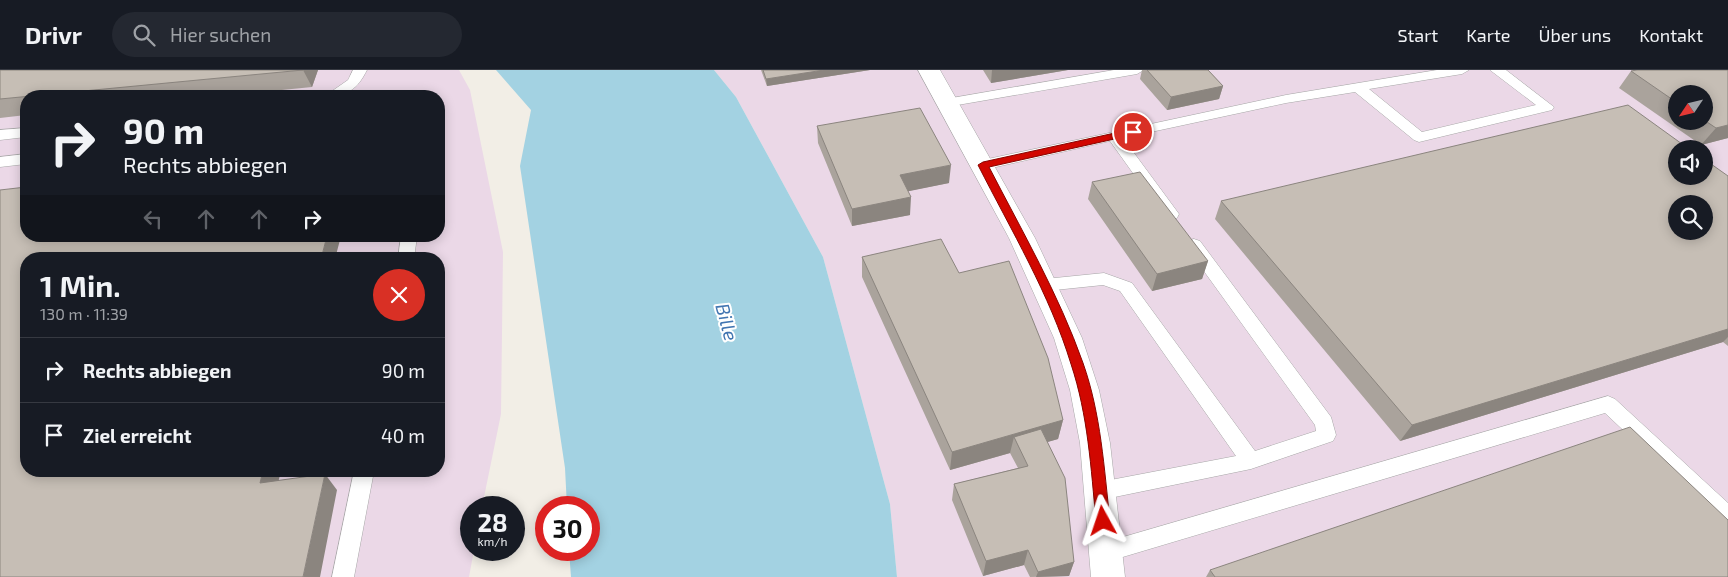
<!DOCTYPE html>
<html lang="de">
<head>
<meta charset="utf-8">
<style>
  :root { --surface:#171b24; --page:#242831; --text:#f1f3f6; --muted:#9ea1a6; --line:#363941 }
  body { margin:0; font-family:"Exo 2",sans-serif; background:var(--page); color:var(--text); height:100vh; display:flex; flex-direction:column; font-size:19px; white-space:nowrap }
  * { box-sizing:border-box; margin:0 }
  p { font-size:16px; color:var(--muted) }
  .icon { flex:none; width:28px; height:28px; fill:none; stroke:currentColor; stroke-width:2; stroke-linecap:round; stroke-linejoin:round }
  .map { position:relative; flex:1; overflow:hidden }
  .details { position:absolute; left:20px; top:182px; width:425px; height:225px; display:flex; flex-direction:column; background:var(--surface); border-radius:20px; box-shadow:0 2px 12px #0003 }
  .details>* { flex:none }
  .top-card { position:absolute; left:20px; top:20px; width:425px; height:152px; border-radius:20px; box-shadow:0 2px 12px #0003; background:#171b24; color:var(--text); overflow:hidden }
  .needle { width:32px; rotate:235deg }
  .buttons { position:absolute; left:1668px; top:15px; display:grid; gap:10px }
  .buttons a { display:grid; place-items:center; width:45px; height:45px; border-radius:50%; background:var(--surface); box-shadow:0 2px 12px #0003; font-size:25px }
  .speed { position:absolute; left:460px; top:426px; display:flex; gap:10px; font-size:25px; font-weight:700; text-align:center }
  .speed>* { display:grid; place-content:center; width:65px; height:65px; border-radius:50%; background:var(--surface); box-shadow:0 2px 12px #0003; line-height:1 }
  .speed small { font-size:12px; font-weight:400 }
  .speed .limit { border:8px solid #d22; background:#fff; color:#111 }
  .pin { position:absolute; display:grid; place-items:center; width:42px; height:42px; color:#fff; margin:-21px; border:2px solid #fff; border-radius:50%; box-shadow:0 1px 5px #0007 }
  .me { position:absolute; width:55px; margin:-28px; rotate:355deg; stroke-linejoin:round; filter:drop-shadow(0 0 4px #0008) }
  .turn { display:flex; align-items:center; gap:18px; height:105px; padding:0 20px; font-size:22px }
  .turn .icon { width:65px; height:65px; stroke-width:2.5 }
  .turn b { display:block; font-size:35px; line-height:42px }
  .lanes { display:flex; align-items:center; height:48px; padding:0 20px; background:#0003; justify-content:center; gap:25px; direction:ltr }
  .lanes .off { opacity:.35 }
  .round { display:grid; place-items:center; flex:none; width:52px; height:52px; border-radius:26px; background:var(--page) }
  .overview { display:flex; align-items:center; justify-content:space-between; height:85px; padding:0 20px }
  h1 { font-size:30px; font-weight:700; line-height:38px }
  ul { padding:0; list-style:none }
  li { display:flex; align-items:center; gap:15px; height:65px; padding:0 20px; border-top:1px solid var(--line) }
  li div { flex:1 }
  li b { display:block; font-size:19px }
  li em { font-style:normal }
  header { display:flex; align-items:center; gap:30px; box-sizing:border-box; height:70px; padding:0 25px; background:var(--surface); border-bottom:1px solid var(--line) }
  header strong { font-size:24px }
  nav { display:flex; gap:28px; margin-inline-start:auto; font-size:18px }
  .search { width:350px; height:45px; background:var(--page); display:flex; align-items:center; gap:12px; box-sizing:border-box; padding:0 18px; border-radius:28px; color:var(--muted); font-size:19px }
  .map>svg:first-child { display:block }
  .industrial { fill:#ebd8e7; fill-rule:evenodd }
  .water { fill:#a3d2e2 }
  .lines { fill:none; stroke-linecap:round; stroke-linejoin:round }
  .service-casing { stroke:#a7a7a7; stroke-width:1 }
  .minor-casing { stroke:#a7a7a7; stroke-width:1 }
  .service { fill:#fff; fill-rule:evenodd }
  .minor { fill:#fff; fill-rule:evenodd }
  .wall { fill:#aaa39c; fill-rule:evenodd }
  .shaded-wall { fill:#8b857f }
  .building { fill:#c6beb5; stroke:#8b857f; fill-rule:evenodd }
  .route { fill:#d10700; stroke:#880500 }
  .labels { text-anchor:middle; stroke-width:4; stroke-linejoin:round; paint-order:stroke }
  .water-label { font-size:19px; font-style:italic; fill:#4175b1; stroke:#fff }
</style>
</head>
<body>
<header>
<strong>Drivr</strong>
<div class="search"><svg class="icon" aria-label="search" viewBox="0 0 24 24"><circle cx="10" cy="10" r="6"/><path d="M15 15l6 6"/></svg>Hier suchen</div>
<nav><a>Start</a><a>Karte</a><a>Über uns</a><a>Kontakt</a></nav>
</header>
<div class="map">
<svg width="1728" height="507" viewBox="0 0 1728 507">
  <rect width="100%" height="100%" fill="#f2eee6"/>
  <!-- industrial -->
  <path class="industrial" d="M0,0H459L470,20L503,182L501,344L482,437L471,438V480H474L469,507H0ZM26,26H439V166H26ZM26,189H439V401H26Z
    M714,0H1728V507H897L890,434L823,187L736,27ZM1676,24H1704V51H1676ZM1676,79H1704V106H1676ZM1676,134H1704V161H1676Z"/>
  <!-- water -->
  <path class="water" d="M496,0H714L736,27L823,187L890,434L897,507H571L569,480H589V438L567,437L565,398L520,96L531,40Z"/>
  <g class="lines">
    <defs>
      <path id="service" d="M353,0H367C357,20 347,26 325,26L348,10Z
        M1114,0H1144L1137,4L946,37L939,33L946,29Z
        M1437,0H1469L1462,4L1369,19L1422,62L1536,35L1490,0H1506L1554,37L1552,40L1419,72L1414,70L1355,22L1286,33L1123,68L1179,144L1177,148H1165L1110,71L983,100L976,95L983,90L1286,25Z
        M26,58V67L0,70V60Z
        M26,84V94L0,97V87Z
        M401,166H417L414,189H398Z
        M1194,169L1200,171L1331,347L1336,365L1333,371L1251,399L1100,430L1093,427L1090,421L1093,415L1100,412L1236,386L1120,221L1103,215L1045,221L1039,219L1037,215L1039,211L1045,209L1104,203L1132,213L1255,381L1316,361L1315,355L1188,179L1186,175L1188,171Z
        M1608,326L1615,329L1728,433V455L1721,452L1605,343L1106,492L1099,489L1095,482L1099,475L1106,472Z
        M354,401H374L354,507H332Z"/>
      <path id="minor" d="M918,0H940L1035,168L1082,268L1099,320L1110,373L1125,507H1091L1080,373L1070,320L1054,268L1009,168Z"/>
    </defs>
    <!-- service casing -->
    <use href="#service" class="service-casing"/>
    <!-- minor casing -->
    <use href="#minor" class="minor-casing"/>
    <!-- service -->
    <use href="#service" class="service"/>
    <!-- minor -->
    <use href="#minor" class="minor"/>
  </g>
  <!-- wall -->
  <path class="wall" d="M0,0H318L312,17L221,26H26V45L0,48Z
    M761,0H870L767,16Z
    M983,0H1068L991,13Z
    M1142,0H1208L1223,16L1219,29L1167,40L1140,9Z
    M1728,0V68L1701,75L1619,18L1631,1ZM1676,24H1704V51H1676Z
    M817,56L949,113L908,121L910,145L852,156L818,73Z
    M1728,106V276L1723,272L1400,371L1215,149L1221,131Z
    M1092,112L1208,191L1202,209L1152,221L1088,129Z
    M862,187L959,203L1063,350L1058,369L1047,372L1074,492L1069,506L1030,507L1024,495L983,506L952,430L954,414L1018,398L1010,383L950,400L862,207Z
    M1210,500L1728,507H1206Z"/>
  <!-- shaded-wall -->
  <path class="shaded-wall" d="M303,0H318L312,17Z
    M824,0H870L767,16L766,9Z
    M992,0H1068L991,13Z
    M1223,16L1219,29L1167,40L1171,27Z
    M1728,55V68L1701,75L1716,58Z
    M951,95L949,113L900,123V105Z
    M911,127L910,145L852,156V139Z
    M327,166H341L335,189H321Z
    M1208,191L1202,209L1152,221L1157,204Z
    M1728,259V267L1723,272L1400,371L1412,355Z
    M1063,350L1058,369L1020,380L1014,367L1010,383L950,400L952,382Z
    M263,401H281L274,429L260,413Z
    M325,404L337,420L320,507H303Z
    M1028,480L1024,495L983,506L986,491Z
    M1074,492L1069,506L1036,507L1038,502Z"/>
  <!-- building -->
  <path class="building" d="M0,0H303L0,29Z
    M763,0H824L766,9Z
    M1147,0H1208L1223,16L1171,27Z
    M1637,0H1728V55L1716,58L1704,50V24H1676V32L1631,1Z
    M1628,35L1689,79H1676V106H1704V89L1728,106V259L1412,355L1221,131ZM1676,134H1704V161H1676Z
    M920,38L951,95L900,105L911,127L852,139L817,56Z
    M1140,102L1208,191L1157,204L1092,112Z
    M26,117V166H327L321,189H26V401H263L260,413L325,404L303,507H0V120Z
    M941,169L959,203L1009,191L1048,288L1063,350L952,382L862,187Z
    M1630,357L1728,450V507H1215L1210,500Z
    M1041,359L1065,408L1074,492L1038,502L1028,480L986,491L954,414L1028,396L1014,367Z"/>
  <!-- route -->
  <path class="route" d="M1133,59L1138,62L1137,64L989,97C1022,161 1059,225 1083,293C1101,344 1104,398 1110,451L1108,456L1103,457L1098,456L1096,451C1091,398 1088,345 1071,294C1050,225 1011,160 978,95L983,92Z"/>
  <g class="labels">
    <!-- water labels -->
    <g class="water-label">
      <text transform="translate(727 252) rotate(75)" y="7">Bille</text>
    </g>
  </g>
</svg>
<div class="buttons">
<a><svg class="needle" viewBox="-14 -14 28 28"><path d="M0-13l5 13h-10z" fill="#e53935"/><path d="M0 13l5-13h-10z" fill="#9ea1a6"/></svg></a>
<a><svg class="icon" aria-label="sound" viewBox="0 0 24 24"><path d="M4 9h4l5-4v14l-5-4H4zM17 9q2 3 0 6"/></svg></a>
<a><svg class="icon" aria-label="search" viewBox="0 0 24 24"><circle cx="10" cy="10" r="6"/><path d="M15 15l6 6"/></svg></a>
</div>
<div class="speed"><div>28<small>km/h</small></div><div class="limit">30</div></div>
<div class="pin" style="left:1133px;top:62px;background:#d93025"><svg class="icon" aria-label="arrive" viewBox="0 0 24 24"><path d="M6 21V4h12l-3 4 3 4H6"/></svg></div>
<svg class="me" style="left:1103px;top:451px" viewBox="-20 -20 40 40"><path d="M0-17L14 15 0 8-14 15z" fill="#d10700" stroke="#fff" stroke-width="4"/></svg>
<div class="top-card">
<div class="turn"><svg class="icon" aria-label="right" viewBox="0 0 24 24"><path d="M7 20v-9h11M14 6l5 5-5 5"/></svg><div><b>90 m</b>Rechts abbiegen</div></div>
<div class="lanes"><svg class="icon off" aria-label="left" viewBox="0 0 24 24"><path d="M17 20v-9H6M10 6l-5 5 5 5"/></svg><svg class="icon off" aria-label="ahead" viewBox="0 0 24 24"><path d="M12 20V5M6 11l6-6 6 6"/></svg><svg class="icon off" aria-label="ahead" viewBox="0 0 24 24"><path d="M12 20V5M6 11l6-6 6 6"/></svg><svg class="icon" aria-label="right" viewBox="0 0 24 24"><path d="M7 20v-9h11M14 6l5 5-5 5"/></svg></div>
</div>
<section class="details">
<div class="overview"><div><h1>1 Min.</h1><p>130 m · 11:39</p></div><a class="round" style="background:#d93025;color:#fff"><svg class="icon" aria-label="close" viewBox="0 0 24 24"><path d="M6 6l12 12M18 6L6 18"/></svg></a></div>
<ul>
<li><svg class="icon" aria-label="right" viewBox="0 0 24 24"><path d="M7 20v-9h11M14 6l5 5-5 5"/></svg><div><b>Rechts abbiegen</b></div><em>90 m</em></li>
<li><svg class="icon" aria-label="arrive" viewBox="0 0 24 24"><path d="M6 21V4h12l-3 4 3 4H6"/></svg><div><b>Ziel erreicht</b></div><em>40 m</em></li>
</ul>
</section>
</div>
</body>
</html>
